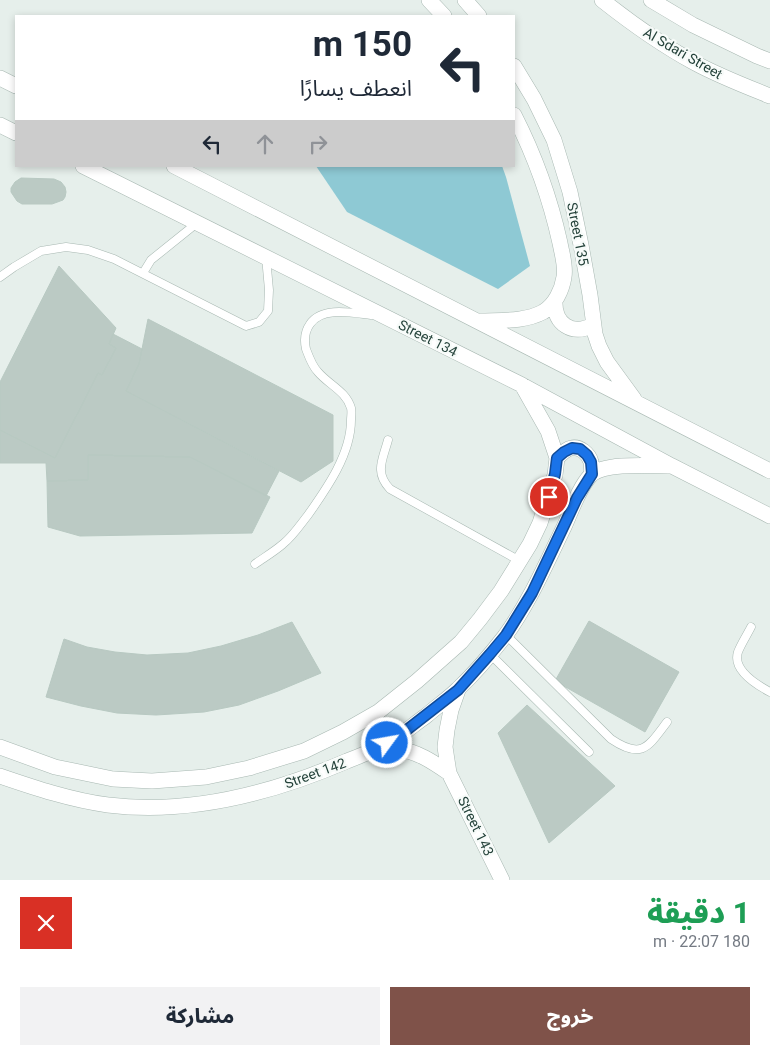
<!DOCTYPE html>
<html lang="ar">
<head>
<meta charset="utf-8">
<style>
  :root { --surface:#fff; --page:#f2f2f3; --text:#1f2937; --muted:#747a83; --accent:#7f5249 }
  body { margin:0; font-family:Roboto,"Noto Sans Arabic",sans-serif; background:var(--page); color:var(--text); direction:rtl; height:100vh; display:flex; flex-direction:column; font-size:19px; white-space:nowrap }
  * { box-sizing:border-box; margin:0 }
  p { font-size:16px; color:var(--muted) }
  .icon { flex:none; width:28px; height:28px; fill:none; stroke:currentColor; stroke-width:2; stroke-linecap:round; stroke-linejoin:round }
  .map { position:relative; height:880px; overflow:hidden; direction:ltr }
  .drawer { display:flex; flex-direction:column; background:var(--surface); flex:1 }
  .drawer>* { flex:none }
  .hud { position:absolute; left:15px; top:15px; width:500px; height:152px; border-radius:0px; box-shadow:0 2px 8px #0003; direction:rtl; background:#fff; color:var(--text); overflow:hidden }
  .pin { position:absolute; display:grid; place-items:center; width:42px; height:42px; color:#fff; margin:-21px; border:2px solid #fff; border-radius:50%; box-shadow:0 1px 5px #0007 }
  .me { position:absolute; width:55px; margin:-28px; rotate:58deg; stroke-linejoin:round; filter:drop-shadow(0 0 4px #0008) }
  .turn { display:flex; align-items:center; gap:18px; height:105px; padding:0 20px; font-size:22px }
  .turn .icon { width:65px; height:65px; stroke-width:2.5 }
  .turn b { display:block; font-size:35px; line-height:42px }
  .lanes { display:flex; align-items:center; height:48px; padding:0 20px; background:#0003; justify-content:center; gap:25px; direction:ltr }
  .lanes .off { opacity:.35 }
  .round { display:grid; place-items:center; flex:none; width:52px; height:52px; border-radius:0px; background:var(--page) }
  .head { display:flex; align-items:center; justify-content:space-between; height:85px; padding:0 20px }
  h1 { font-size:30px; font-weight:800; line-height:38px; color:#1e9e55 }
  .action { display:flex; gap:10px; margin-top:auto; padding:10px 20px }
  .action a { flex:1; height:58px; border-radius:0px; background:var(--accent); color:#fff; font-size:20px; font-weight:800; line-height:58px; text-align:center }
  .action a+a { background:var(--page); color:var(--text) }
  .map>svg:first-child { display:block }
  .water { fill:#8ec9d4 }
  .building { fill:#bbcac4; stroke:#b8c9c2 }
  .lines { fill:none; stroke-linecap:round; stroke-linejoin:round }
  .service-casing { stroke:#a8b8b2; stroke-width:9 }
  .minor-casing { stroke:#a8b8b2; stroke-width:16 }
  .tertiary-casing { stroke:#a8b8b2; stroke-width:16 }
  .service { stroke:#fff; stroke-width:8 }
  .minor { stroke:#fff; stroke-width:15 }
  .tertiary { stroke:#fff; stroke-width:15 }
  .route-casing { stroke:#114b97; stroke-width:12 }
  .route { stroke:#1a73e8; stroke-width:9 }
  .labels { text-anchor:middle; stroke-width:4.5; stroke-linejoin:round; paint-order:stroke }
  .street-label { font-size:14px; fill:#24423a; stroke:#f7fbf9 }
</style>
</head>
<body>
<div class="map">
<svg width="770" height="880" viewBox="0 0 770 880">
  <rect width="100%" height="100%" fill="#e6efeb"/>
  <!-- water -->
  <path class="water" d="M316,166H502L506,177L530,266L498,289L347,212Z"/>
  <!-- building -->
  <path class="building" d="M21,178L54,179L61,182L65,187L66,192L65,197L63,200L52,204H22L17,201L11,192V188L15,182Z
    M59,266L116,328L109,344L116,348L102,375L98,373L55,458L0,430V382Z
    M148,319L333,415V461L301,482L126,391L139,364Z
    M113,334L142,349L139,364L126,391L279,471L266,496L190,457L88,455V480L47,481L46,463H0V430L55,458L98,373L102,375L116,348L109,344Z
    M88,455L190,457L270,497L252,533L80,536L48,527L47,481L88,480Z
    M589,621L679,672L645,732L555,681Z
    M292,622L321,673L278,691L239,705L204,712L156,715L117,713L81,706L46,697L64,639L87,647L115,652L147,655L188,653L221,646L258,635Z
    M527,705L615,786L549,843L498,733Z"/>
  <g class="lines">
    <defs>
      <path id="service" d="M143,273L151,260L197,223
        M0,277L14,267L41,251L66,247L88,250L114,259L246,326L259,322L268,311L269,290L266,257
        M388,440C383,459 374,472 390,489L520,561
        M255,564C265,557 275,551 283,544C293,536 300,525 308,515C327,488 351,454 351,420C351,416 352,412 351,408C346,391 329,385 318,372C312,366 309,357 306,349C304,340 305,331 310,324C322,306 353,313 371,315
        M751,627C747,635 741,644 738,652C732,670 757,685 770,692
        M506,635L611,739C642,760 648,747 667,722
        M490,654L589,752"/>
      <path id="minor" d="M429,0L444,16
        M465,0L479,16
        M514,66L534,99L554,140L570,192L581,245L590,295L595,334L599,346L607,362L634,399
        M0,78L16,86
        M0,125L16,133
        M83,166L522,385L672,466L770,516
        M174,166L770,471
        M555,301C554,324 572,336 593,325
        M480,321C501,320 524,322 543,312C555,305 562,290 564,277C566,266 562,254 560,243C550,198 535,156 514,115
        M557,458C561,454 566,449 571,448C580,446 589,454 591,462C592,465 591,470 592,474
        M458,690L451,710L447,730L445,747L449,773L502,880
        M0,747L55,767L113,779L152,781L206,777L249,768L304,751L343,732L378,712L417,681L461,642L480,619L501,591L530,544L540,523L555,475L557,458L548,431L522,385
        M377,749C384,749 391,748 397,749C417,751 433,762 449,773
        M0,776C35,788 71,800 108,805C189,815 273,793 347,761C365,754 383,747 399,736C408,730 417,722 426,716C436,707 448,699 458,689C474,674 491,654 505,636C529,603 546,564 564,527C571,512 579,487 591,475C605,462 653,466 672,466"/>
      <path id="tertiary" d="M602,0C631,23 662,45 695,63C719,76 745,86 770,96
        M651,0L693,25L757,56L770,61"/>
    </defs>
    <!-- service casing -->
    <use href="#service" class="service-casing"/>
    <!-- minor casing -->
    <use href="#minor" class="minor-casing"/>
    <!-- tertiary casing -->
    <use href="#tertiary" class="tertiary-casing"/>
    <!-- service -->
    <use href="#service" class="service"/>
    <!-- minor -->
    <use href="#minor" class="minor"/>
    <!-- tertiary -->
    <use href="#tertiary" class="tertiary"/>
  </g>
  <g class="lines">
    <defs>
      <path id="route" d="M387,743L399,736L458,690L490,654L506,635L532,593L577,498L592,474L591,462L587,455L580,449L572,448L564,452L557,458L555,474L549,497"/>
    </defs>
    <!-- route casing -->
    <use href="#route" class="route-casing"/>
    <!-- route -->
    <use href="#route" class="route"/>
  </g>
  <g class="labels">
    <!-- street labels -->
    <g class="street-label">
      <text transform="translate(683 53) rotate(30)" y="5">Al Sdari Street</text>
      <text transform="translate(578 234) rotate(79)" y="5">Street 135</text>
      <text transform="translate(428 338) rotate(27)" y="5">Street 134</text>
      <text transform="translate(315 773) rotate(-20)" y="5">Street 142</text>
      <text transform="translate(476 826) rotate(64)" y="5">Street 143</text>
    </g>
  </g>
</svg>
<div class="pin" style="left:549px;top:497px;background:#d93025"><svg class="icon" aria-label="arrive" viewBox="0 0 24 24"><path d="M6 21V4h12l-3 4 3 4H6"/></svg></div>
<svg class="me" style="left:387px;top:743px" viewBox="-20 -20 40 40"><circle r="17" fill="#1a73e8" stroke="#fff" stroke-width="3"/><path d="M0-11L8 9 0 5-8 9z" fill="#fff"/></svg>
<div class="hud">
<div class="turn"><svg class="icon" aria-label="left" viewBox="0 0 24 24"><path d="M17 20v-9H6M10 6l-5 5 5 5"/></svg><div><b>150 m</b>انعطف يسارًا</div></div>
<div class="lanes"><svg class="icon" aria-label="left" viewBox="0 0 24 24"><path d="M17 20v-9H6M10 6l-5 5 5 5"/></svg><svg class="icon off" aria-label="ahead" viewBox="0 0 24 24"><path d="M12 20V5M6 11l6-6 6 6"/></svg><svg class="icon off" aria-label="right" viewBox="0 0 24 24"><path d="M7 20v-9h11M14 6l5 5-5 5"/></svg></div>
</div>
</div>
<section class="drawer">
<div class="head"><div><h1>1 دقيقة</h1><p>180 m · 22:07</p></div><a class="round" style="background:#d93025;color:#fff"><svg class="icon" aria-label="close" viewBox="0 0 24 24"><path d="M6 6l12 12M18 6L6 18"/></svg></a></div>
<div class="action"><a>خروج</a><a>مشاركة</a></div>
</section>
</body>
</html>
